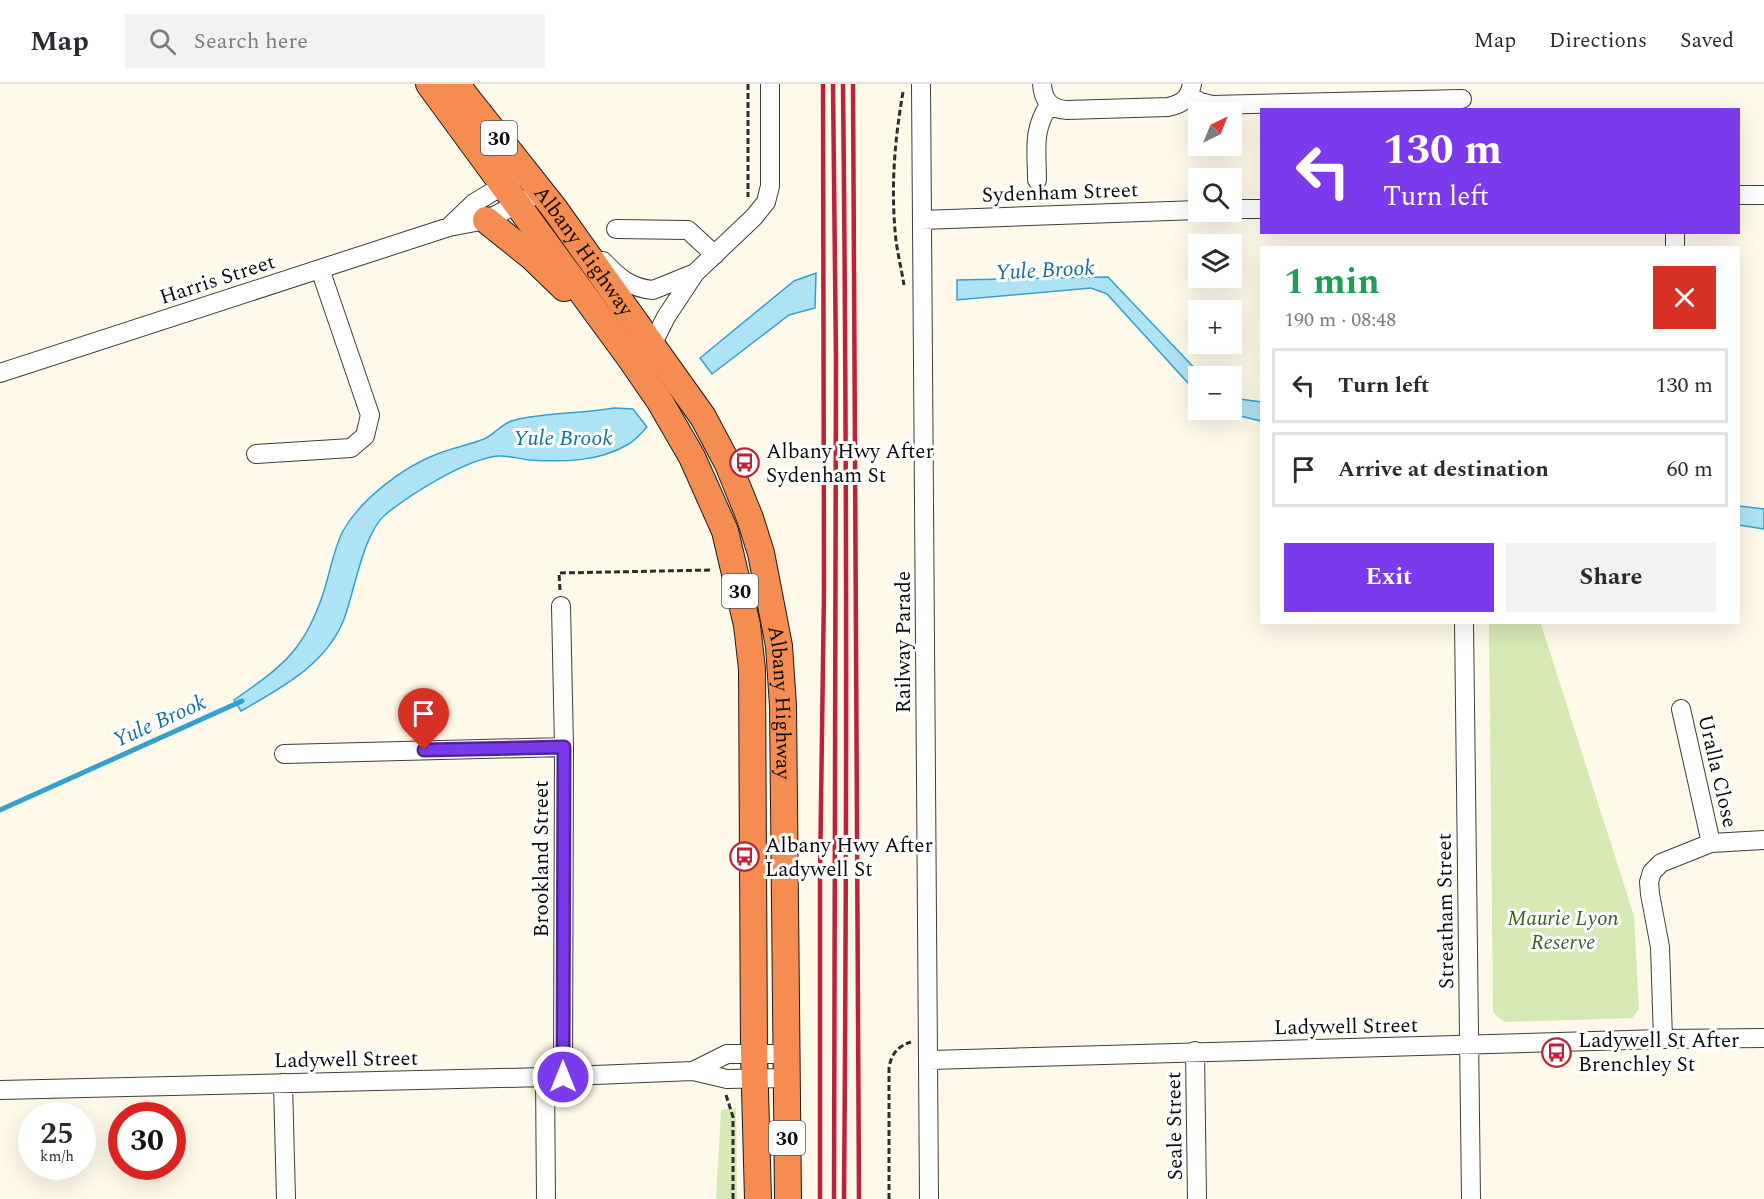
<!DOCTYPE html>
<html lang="en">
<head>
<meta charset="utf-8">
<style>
  :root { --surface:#fff; --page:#f2f2f3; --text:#2b2b33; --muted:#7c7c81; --line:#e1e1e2; --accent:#7c3aed }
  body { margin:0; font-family:Spectral,serif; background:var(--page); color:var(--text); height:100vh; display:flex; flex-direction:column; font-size:22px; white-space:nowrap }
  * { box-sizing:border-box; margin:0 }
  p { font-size:20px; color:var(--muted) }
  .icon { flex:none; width:33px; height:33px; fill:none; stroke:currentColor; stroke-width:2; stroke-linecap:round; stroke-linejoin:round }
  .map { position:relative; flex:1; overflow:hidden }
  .drawer { position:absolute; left:1260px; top:162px; width:480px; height:378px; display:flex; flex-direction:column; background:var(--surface); border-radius:0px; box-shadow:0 6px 24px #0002 }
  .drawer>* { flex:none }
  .hud { position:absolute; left:1260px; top:24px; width:480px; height:126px; border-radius:0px; box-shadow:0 6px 24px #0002; background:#7c3aed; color:#fff; overflow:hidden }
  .needle { width:39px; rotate:43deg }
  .tools { position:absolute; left:1188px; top:18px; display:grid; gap:12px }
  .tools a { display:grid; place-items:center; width:54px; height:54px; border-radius:0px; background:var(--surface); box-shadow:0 6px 24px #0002; font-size:30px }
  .speed { position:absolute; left:18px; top:1018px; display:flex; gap:12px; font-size:30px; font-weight:700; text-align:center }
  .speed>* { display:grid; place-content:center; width:78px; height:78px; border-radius:50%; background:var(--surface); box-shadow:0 6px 24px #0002; line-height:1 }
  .speed small { font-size:15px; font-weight:400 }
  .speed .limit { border:9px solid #d22; background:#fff; color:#111 }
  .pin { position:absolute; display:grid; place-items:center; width:51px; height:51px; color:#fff; margin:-62px -26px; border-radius:50% 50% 50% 0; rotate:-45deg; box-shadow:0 0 6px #0007 }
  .pin .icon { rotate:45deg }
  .me { position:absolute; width:66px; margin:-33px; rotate:0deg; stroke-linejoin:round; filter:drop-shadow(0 0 4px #0008) }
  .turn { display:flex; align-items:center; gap:21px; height:126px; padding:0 24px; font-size:27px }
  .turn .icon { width:78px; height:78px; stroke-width:2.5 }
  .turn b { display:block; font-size:42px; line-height:51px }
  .round { display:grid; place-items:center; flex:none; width:63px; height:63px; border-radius:0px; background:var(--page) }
  .head { display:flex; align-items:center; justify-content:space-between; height:102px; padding:0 24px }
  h1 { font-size:36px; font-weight:700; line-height:45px; color:#1e9e55 }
  .cta { display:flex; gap:12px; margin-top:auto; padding:12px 24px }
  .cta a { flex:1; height:69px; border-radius:0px; background:var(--accent); color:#fff; font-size:24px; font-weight:700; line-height:69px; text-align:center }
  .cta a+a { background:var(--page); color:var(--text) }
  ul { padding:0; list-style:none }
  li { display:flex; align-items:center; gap:18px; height:75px; margin:0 12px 9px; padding:0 12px; border:3px solid var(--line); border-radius:0px }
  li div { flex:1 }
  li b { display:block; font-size:22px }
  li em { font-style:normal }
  header { display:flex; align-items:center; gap:36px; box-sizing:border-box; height:84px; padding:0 30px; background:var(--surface); border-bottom:2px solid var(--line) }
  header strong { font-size:28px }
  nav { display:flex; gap:33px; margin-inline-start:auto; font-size:21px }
  .search { width:420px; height:54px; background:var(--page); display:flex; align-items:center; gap:15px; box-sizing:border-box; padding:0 21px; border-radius:0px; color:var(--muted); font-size:22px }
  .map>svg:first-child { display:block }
  .green { fill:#d5e9b4 }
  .water { fill:#aee3f6; stroke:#35a0ce; stroke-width:1.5 }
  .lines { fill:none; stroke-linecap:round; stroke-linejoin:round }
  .stream { stroke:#35a0ce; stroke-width:5 }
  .minor-casing { stroke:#3e3e3e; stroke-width:20 }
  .highway-casing { stroke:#1c1c1c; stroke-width:28 }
  .path { stroke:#2d2d2d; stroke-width:3; stroke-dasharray:6 3; stroke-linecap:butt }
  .minor { stroke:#fff; stroke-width:18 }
  .highway { stroke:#f58c51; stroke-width:26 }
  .rail { stroke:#bb233a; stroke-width:4.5 }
  .route-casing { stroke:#51269a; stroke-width:15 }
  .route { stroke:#7c3aed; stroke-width:10 }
  .labels { text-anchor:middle; stroke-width:6; stroke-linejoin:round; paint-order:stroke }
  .shield { fill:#fff; stroke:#545454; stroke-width:1.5 }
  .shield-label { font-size:20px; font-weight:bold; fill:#0b0b0b }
  .street-label { font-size:21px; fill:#0b0b0b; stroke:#fff }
  .poi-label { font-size:21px; fill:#0b0b0b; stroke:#fff; text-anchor:start }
  .park-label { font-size:21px; font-style:italic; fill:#32631c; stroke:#fff }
  .water-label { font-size:22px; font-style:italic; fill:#156f9d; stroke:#fff }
</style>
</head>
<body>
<header>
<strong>Map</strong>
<div class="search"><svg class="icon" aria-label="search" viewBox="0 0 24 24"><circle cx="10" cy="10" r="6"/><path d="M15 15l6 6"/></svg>Search here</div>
<nav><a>Map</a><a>Directions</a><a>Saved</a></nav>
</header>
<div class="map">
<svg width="1764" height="1115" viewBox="0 0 1764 1115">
  <rect width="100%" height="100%" fill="#fff9ea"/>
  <!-- green -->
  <path class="green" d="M1489,540H1541L1634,832L1639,925L1632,934L1504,938L1493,928Z
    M736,1024L737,1115H716L721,1026Z"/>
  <!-- water -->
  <path class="water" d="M816,189L815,224L789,231L712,290L700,274L794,197Z
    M1108,193L1202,292H1198V310L1107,210L1091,204L957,216V196Z
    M1232,314L1261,318V337L1215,326H1232Z
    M614,324L633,325L647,343C641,349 635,357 627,361C598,378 562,378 530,376C520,375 508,371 498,372C466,375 411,410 386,430C363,449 355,506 344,535C327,580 281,604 241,627L234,616C283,582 305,566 324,507C330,488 334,464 343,447C361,415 403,383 437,370C452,364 469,361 484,355C495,350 503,338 515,336C548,328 581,330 614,324Z
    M1739,422L1764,425V445L1739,441Z"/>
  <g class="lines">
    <!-- stream -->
    <path class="stream" d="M0,726L242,617"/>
    <defs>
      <path id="minor" d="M921,0L929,1115
        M1042,0C1043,16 1050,25 1067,26L1168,23C1182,20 1189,15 1192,0
        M1189,12L1200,18L1212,21L1462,15
        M1037,96C1037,66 1032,47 1049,21
        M1738,111H1764
        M1232,125H1262
        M922,136L1198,126
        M449,143L474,119L512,96
        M616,145L688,146L715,171
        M1675,148V164
        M603,177C618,193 630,204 653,206L695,189
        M652,261L666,233L695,189L754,133L766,118L770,102V0
        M0,289L449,143L486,136L541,108
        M256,370L351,364L365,352L370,331L320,185
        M561,522L564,663L563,993
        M1464,538L1471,1115
        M1681,625L1711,759
        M284,670L564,663
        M1663,955L1660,863L1650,810L1649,798L1652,788L1661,779L1711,759L1764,756
        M1195,967L1197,1115
        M929,976L1663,955L1764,954
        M693,987L727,970H786
        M545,993L546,1115
        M283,999L286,1115
        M0,1006L545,993L693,987L727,995L786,994"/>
      <g id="highway">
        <path d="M429,0L630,274L659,316L692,373L725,447L747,541L752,585L754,969L758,1115"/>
        <path id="s1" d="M456,0L554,124L703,333L728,380L750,434L761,469L779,562L783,622L788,1115"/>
        <path d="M486,136L532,173L564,204"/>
      </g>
    </defs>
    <!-- minor casing -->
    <use href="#minor" class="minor-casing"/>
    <!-- highway casing -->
    <use href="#highway" class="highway-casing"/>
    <!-- path -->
    <path class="path" d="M748,0V113
      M903,8C895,54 891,99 895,146C896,164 901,182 904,201
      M560,506L559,489L712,486
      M726,1011L733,1033V1115
      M889,1115V984C891,970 898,962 911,958"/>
    <!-- minor -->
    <use href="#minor" class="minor"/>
    <!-- highway -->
    <use href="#highway" class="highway"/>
    <!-- rail -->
    <path class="rail" d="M833,0L836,276L834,1115
      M843,0C847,372 847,743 844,1115
      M853,0L859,1115
      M820,1115V792L824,506L823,0"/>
  </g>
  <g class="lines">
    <defs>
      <path id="route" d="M424,666L564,663L563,993"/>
    </defs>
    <!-- route casing -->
    <use href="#route" class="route-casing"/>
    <!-- route -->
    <use href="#route" class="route"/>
  </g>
  <!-- icons -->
  <defs>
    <symbol id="bus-ring" viewBox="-11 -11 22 22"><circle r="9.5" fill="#fff" stroke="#bb233a" stroke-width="1.5"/><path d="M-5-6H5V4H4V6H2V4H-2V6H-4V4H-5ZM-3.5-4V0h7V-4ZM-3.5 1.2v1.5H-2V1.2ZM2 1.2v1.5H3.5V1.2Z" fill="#bb233a"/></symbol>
  </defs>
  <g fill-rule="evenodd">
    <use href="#bus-ring" x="728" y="362" width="33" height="33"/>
    <use href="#bus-ring" x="728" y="756" width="33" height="33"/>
    <use href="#bus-ring" x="1540" y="952" width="33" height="33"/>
  </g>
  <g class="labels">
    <!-- shield labels -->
    <g class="shield">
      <rect x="481" y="37" width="36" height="34" rx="4.5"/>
      <rect x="722" y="490" width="36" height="34" rx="4.5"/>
      <rect x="769" y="1037" width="36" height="34" rx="4.5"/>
    </g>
    <g class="shield-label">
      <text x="499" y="61">30</text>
      <text x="740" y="514">30</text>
      <text x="787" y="1061">30</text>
    </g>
    <!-- street labels -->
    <g class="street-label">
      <text transform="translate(1060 108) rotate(-2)" y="7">Sydenham Street</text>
      <text dy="7" stroke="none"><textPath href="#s1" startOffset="210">Albany Highway</textPath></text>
      <text transform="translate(217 195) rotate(-18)" y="7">Harris Street</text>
      <text transform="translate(903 558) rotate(-90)" y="7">Railway Parade</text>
      <text dy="7" stroke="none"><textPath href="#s1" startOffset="714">Albany Highway</textPath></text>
      <text transform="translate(1718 687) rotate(77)" y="7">Uralla Close</text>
      <text transform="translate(541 775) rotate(-90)" y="7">Brookland Street</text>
      <text transform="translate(1445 827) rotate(-91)" y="7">Streatham Street</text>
      <text transform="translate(1346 942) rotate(-1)" y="7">Ladywell Street</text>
      <text transform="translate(346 975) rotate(-1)" y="7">Ladywell Street</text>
      <text transform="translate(1174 1042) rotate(-91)" y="7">Seale Street</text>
    </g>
    <!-- poi labels -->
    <g class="poi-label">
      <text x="766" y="374">Albany Hwy After<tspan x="766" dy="24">Sydenham St</tspan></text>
      <text x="765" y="768">Albany Hwy After<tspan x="765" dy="24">Ladywell St</tspan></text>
      <text x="1578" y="963">Ladywell St After<tspan x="1578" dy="24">Brenchley St</tspan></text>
    </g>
    <!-- park labels -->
    <g class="park-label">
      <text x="1563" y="841">Maurie Lyon<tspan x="1563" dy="24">Reserve</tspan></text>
    </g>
    <!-- water labels -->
    <g class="water-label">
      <text transform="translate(1045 185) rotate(-3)" y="8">Yule Brook</text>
      <text x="563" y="361">Yule Brook</text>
      <text transform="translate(159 636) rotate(-24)" y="8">Yule Brook</text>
    </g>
  </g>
</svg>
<div class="tools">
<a><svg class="needle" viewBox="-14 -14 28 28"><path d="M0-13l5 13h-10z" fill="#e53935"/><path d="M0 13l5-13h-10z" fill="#7c7c81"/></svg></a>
<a><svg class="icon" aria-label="search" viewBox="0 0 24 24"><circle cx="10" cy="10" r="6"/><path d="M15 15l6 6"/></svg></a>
<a><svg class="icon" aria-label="layers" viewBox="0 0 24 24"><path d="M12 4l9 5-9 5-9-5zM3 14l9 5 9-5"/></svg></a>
<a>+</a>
<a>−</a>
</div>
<div class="speed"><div>25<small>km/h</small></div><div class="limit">30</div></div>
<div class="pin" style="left:424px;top:666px;background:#d93025"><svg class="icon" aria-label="arrive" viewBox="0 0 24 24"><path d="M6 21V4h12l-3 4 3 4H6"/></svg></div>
<svg class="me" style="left:563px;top:993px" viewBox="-20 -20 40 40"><circle r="17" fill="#7c3aed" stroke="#fff" stroke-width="3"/><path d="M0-11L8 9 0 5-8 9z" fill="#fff"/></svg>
<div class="hud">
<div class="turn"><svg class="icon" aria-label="left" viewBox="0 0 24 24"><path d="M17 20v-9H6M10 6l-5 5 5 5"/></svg><div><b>130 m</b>Turn left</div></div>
</div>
<section class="drawer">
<div class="head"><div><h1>1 min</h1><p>190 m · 08:48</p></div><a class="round" style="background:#d93025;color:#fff"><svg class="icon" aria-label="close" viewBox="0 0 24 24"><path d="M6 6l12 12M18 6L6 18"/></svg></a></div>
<ul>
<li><svg class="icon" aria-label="left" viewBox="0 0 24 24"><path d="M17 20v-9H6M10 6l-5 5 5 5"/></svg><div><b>Turn left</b></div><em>130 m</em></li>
<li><svg class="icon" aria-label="arrive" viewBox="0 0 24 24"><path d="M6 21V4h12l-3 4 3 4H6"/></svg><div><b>Arrive at destination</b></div><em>60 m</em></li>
</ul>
<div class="cta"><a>Exit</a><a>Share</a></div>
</section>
</div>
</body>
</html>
